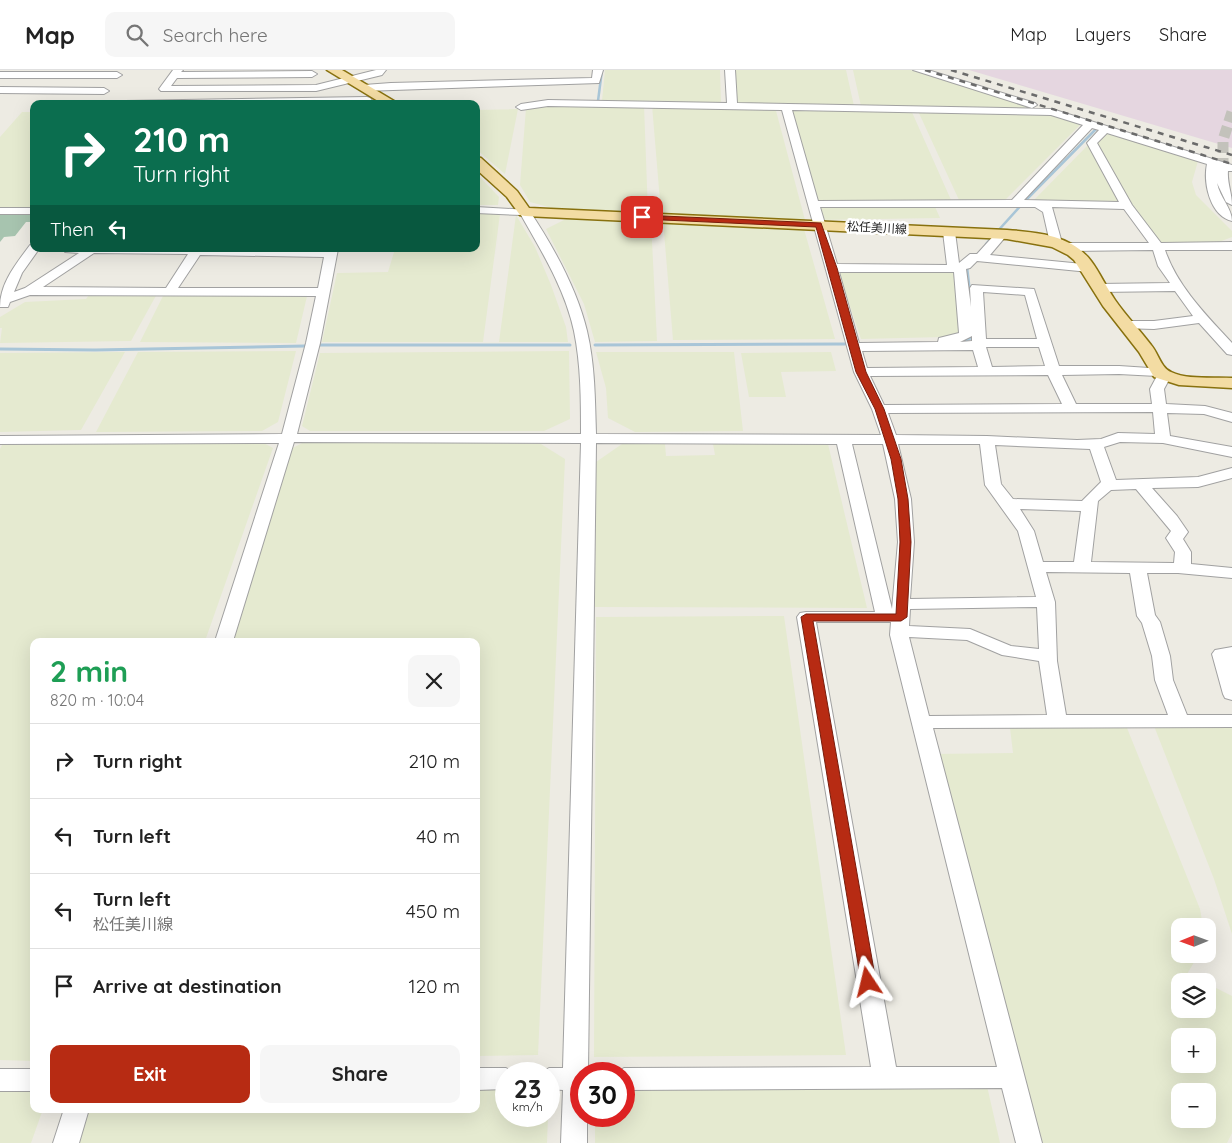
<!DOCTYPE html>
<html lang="en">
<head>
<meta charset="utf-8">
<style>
  :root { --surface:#fff; --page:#f6f6f6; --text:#222; --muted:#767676; --line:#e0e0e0; --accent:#b72b13 }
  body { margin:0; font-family:Quicksand,"Noto Sans JP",sans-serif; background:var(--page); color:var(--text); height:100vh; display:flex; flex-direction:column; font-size:19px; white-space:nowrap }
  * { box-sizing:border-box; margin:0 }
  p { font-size:16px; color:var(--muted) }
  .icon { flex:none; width:28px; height:28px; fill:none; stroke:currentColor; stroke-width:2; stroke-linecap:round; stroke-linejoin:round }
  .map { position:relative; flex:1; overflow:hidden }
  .drawer { position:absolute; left:30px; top:568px; width:450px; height:475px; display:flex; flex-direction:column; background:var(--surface); border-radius:10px; box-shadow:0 5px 20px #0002 }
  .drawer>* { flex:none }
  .banner { position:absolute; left:30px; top:30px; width:450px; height:152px; border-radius:10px; box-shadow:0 5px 20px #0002; background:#0b6e4f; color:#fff; overflow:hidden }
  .needle { width:32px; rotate:269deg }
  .buttons { position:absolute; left:1171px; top:848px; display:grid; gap:10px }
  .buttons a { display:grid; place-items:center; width:45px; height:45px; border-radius:10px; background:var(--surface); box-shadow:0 5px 20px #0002; font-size:25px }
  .speed { position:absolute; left:495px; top:992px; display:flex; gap:10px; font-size:25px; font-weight:700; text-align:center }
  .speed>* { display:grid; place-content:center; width:65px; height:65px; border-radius:50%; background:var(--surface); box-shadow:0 5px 20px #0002; line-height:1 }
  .speed small { font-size:12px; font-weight:400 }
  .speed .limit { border:8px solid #d22; background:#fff; color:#111 }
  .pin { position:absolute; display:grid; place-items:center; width:42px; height:42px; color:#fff; margin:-21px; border-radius:10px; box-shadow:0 2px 8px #0006 }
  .me { position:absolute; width:55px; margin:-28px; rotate:350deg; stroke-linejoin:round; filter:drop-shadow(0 0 4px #0008) }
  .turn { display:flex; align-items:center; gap:18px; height:105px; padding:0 20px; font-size:22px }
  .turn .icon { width:65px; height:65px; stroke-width:2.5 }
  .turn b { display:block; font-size:35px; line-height:42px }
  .then { display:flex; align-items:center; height:48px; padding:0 20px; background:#0003; gap:10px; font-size:19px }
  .round { display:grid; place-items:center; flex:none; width:52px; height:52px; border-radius:10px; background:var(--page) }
  .overview { display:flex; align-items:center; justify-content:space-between; height:85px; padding:0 20px }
  h1 { font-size:30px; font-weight:700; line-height:38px; color:#1e9e55 }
  .action { display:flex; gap:10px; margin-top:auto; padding:10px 20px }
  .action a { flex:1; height:58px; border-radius:10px; background:var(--accent); color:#fff; font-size:20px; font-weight:700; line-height:58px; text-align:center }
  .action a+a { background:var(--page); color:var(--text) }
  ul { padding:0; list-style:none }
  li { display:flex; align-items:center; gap:15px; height:75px; padding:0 20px; border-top:1px solid var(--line) }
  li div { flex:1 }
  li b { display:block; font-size:19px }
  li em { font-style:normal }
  header { display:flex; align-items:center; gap:30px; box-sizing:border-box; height:70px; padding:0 25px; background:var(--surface); border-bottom:1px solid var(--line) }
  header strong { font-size:24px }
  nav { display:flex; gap:28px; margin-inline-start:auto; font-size:18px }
  .search { width:350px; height:45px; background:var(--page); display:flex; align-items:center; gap:12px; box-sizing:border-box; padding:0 18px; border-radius:10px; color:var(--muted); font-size:19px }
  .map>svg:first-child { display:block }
  .industrial { fill:#e5d6e0 }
  .farmland { fill:#e5ead0; fill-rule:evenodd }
  .cemetery { fill:#a7c4af }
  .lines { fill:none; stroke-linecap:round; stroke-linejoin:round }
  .stream-far1 { stroke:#a8c5d7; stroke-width:2.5 }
  .stream { stroke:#a8c5d7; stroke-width:3 }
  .minor-tunnel { stroke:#c3c2bb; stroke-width:11; stroke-dasharray:11 5; stroke-linecap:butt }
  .minor-casing { stroke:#a1a1a1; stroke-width:2 }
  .major-casing { stroke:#88710e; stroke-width:3 }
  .minor { fill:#fff; fill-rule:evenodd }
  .major { fill:#f3dca3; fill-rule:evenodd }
  .rail { stroke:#6b6b6b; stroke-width:2.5; stroke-dasharray:6 6; stroke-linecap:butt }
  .route { fill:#b72b13; stroke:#771c0c }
  .labels { text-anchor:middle; stroke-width:5; stroke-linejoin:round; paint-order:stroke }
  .far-street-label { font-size:12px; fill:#1d1d1d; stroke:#fff }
</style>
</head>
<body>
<header>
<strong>Map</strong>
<div class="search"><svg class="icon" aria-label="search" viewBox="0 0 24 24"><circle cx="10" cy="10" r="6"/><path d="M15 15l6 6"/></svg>Search here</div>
<nav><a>Map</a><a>Layers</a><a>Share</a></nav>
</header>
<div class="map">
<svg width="1232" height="1073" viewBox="0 0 1232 1073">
  <rect width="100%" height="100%" fill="#edebe3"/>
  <!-- industrial -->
  <path class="industrial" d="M969,0H1232V78Z"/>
  <!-- farmland -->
  <path class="farmland" d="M605,0H720L721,33L602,31Z
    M734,0H846L854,36L737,34Z
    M853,0H911L1035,39L861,36Z
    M552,34L644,35L648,143L556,139L530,132L520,115L526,38Z
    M652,35L775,37L805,150L661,143Z
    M786,38L911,40L951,130H932L940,148L817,150Z
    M518,39L505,104L476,79V40Z
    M918,41L1044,43L1082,53L1005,130H959Z
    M22,42H34V139H0V67Z
    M1107,61L1198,91L1192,112L1196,125L1232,161V167L1219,172L1165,175L1160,173L1132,136L1097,73Z
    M1089,74L1122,134L1033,131Z
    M476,103L499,127L498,135H476Z
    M476,143L500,144L483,272H322L337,203L388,202L395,179H476Z
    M516,145L535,177L551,215L566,257L568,272H499Z
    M570,147L651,151L657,271L595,272L584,234L546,159Z
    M663,150L804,159L835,269L673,270Z
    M838,200L954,201L962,259L958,265L944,267L861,269Z
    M92,221L158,222L131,271L0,273L2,258H0V247L25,232L86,229Z
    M165,222H308L296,273L140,272Z
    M296,281L278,352L262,361L96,362L138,282Z
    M569,281L570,349L544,361H310L302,356L320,283Z
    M125,282L81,360L0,362V283Z
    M596,282H734L743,361L635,362L608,348L606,318Z
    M831,282L836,301L781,302L786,327H749L741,283Z
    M260,371L273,378L205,571H34V991L0,990V379L2,375Z
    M306,371L541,374L565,389L538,985L476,986V571H230L291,379Z
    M622,374H665L666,386L715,385L713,374H828L867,538L595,537L596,392Z
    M784,546L846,985L594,987L596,547Z
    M1154,656L1232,657V864L1214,809Z
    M1010,658H1127L1200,839L1203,856H1180V884H1199L1187,904L1202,911H1180V939H1208V914L1232,926V1063L1227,1073H1043L932,684L1013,683ZM1180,966H1208V994H1180ZM1180,1021H1208V1049H1180Z
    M987,1016L1000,1073H595V1046H624V1019Z
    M0,1019H34V1039H43L31,1073H0Z
    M476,1019H506V1046H548L547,1073H70L80,1039H476Z"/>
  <!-- cemetery -->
  <path class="cemetery" d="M0,143H34V152H26L15,166L4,167L0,172Z"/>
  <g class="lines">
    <!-- stream-far1 -->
    <path class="stream-far1" d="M598,31L602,0
      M986,174L1025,131L1097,58"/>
    <!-- stream -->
    <path class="stream" d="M969,216L967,199L970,196
      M970,222L971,238
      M957,273L971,268L973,263
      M319,275H570
      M595,275L845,274
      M0,279L95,280L305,276"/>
    <!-- minor-tunnel -->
    <path class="minor-tunnel" d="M1223,99V70L1232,42"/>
    <defs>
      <path id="minor" d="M173,0H183L181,2L312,1L317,4L312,7L177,8L171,16L316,15L376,0H386L382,5L316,21H161L159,19Z
        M593,0H603L599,13L364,21L359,18L364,15L391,13L592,8Z
        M725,0H735L737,33L1052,39L1232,95V101H1228C1227,113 1232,123 1232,135L1226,132L1217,113C1220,128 1232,138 1232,151C1210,146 1203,113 1207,94L1107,63L1097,73L1132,135L1161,173L1232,172V180H1165C1177,216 1207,246 1232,273V285L1227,284L1199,253L1154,259L1121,258L1119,255L1126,251H1154L1193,246L1175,221L1099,222L1093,218L1099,214L1170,213L1158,196L1153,180L1068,181L1062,177L1068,173H1149L1124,139L1052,137L1062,173L1056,177L1050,173L1043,142L1035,137H820L837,194L947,195L943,162L949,158L955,162L959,193L970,184H977L997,162L1001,161L1007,165L990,185L1093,195L1095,198L1089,202L977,191L970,198L966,199L971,237L970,218L972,215L1034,219L1059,296H1119L1164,299L1171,306L1164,319L1166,334L1205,336L1232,343V352L1204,344L1167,343L1170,366L1232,377V387L1163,373L1120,372L1104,377L1116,410L1198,407L1232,398V408L1198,417L1152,418L1177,446L1188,462L1183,469L1191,482V494L1232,498V508L1178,503H1147L1155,545L1160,552L1170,586L1173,610L1187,645H1232V657L933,658L1042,1073H1016L1002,1018L624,1020V1004H614L624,998L871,997L797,547L800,543L806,542H875L837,374L596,373L588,1001L591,1004H581V1046H587V1073H561L563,1020L549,1019V1004H539L549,998H563L581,373L294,372L233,571H215L279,373L0,374V366L282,364L306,273L316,226L30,225L10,232L8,237H0C0,213 16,194 30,175L34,174V179H39L22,203L14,222L25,218L79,183L65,182L63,179H338L320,273L297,364H581C581,330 581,295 574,261C565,219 542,182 521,145L476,143V137L529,140C553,176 577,219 587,261C595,295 595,330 596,364L881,365L872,339L854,302L782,40L548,36L521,40L516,37L521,34L548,30L727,33ZM792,40L1051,45L1083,55L1012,130L818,131ZM1092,58L1099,60L1087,73L1119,132L1024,130ZM94,183L188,184L166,218L43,217ZM200,185L324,187L318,218H178ZM839,202H954L959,263L939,268L938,272L859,273ZM983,222L1025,225L1037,269H986ZM972,266V271L960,272ZM986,277H1039L1045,296L992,297ZM973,280L978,297L867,298L862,281ZM1119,304L1157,306L1150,319L1152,334H1076L1062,305ZM1048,305L1062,334L884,335L870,306ZM1153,342L1155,364L1118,363L1101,369L1077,370L987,366L896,365L888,343ZM852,374H883L895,429L898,472L892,539ZM898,374H980L985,415L1018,461L1036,527L910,529L914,472L911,429ZM995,375L1090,379L1101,412L1082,431L1013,429L1001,414ZM1136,419L1171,461L1166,468L1175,482L1174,493L1091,492L1098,431L1111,420ZM1020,439L1081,441L1074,492H1043L1034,461ZM1046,502L1130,503L1137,546L1142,553L1152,586L1155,610L1168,645H1066L1057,591L1055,532ZM1037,537L1039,579L1011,576L970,559L909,556L910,539ZM816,552H891L890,565L997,997H896ZM909,567L967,570L1002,585L1039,591L1047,645L929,646Z
        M913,0H928L1035,33L1037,35L1032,38L1029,37Z
        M0,2H117L122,5L117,8H0Z
        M0,17L104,18L109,21L104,24L0,23Z
        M367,27L370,28L375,34H120L125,31Z
        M0,138H34V144H0Z
        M1232,577V630L1225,628L1223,624L1212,584L1215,580Z
        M476,998H506L516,1004H506V1019L476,1020Z
        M0,999H34V1021H0Z
        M64,1039H89L79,1073H53Z"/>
      <path id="major" d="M327,0H342L399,34H383Z
        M476,87L481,88L517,121L529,138L1007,160C1036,162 1072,165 1091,191C1100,203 1106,217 1115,230C1126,246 1139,259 1151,275C1158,283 1161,298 1171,302C1188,310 1214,307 1232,308V318L1179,315L1154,307L1139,282L1103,236L1074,190L1068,185L1052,177L1007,169L525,146L520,145L507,127L476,99Z"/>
    </defs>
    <!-- minor casing -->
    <use href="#minor" class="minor-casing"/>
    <!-- major casing -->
    <use href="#major" class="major-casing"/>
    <!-- minor -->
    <use href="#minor" class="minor"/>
    <!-- major -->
    <use href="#major" class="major"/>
    <!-- rail -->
    <path class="rail" d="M925,0L1232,94
      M951,0L1232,85"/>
  </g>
  <!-- route -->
  <path class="route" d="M640,145L821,153L837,198L866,302L884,339L901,389L908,429L911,472L907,547L901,551H813L876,912L874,917L868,918L863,917L861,912L801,547L806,544H896L900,472L898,429L891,389L875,339L856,302L816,157L642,149H640Z"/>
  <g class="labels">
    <!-- far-street labels -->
    <g class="far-street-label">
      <text transform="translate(877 158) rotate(3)" y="4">松任美川線</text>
    </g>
  </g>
</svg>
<div class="buttons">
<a><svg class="needle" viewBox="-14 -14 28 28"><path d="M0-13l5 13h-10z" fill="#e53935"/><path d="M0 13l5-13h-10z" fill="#767676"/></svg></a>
<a><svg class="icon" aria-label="layers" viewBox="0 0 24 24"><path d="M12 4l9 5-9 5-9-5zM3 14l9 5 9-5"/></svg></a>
<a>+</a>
<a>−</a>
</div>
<div class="speed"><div>23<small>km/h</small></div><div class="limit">30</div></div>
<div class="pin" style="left:642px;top:147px;background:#d93025"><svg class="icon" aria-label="arrive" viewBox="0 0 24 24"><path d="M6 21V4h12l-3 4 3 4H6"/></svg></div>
<svg class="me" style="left:868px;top:912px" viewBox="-20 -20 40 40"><path d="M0-17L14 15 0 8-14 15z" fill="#b72b13" stroke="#fff" stroke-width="4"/></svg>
<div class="banner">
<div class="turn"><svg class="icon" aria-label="right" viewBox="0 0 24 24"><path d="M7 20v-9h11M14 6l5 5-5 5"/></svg><div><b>210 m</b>Turn right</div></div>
<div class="then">Then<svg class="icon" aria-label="left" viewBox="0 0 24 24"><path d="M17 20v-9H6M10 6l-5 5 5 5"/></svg></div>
</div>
<section class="drawer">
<div class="overview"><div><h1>2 min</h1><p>820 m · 10:04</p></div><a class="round"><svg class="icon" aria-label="close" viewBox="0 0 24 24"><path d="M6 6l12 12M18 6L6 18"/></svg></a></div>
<ul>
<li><svg class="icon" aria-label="right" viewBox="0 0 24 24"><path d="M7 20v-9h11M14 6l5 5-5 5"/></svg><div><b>Turn right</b></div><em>210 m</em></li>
<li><svg class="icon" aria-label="left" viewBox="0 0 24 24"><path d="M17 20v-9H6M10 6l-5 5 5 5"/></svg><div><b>Turn left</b></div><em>40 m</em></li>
<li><svg class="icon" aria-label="left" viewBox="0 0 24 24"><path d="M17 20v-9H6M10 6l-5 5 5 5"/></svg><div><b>Turn left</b><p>松任美川線</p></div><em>450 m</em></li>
<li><svg class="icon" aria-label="arrive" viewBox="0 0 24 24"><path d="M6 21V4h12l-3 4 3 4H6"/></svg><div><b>Arrive at destination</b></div><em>120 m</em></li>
</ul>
<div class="action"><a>Exit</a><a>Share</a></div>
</section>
</div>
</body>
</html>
